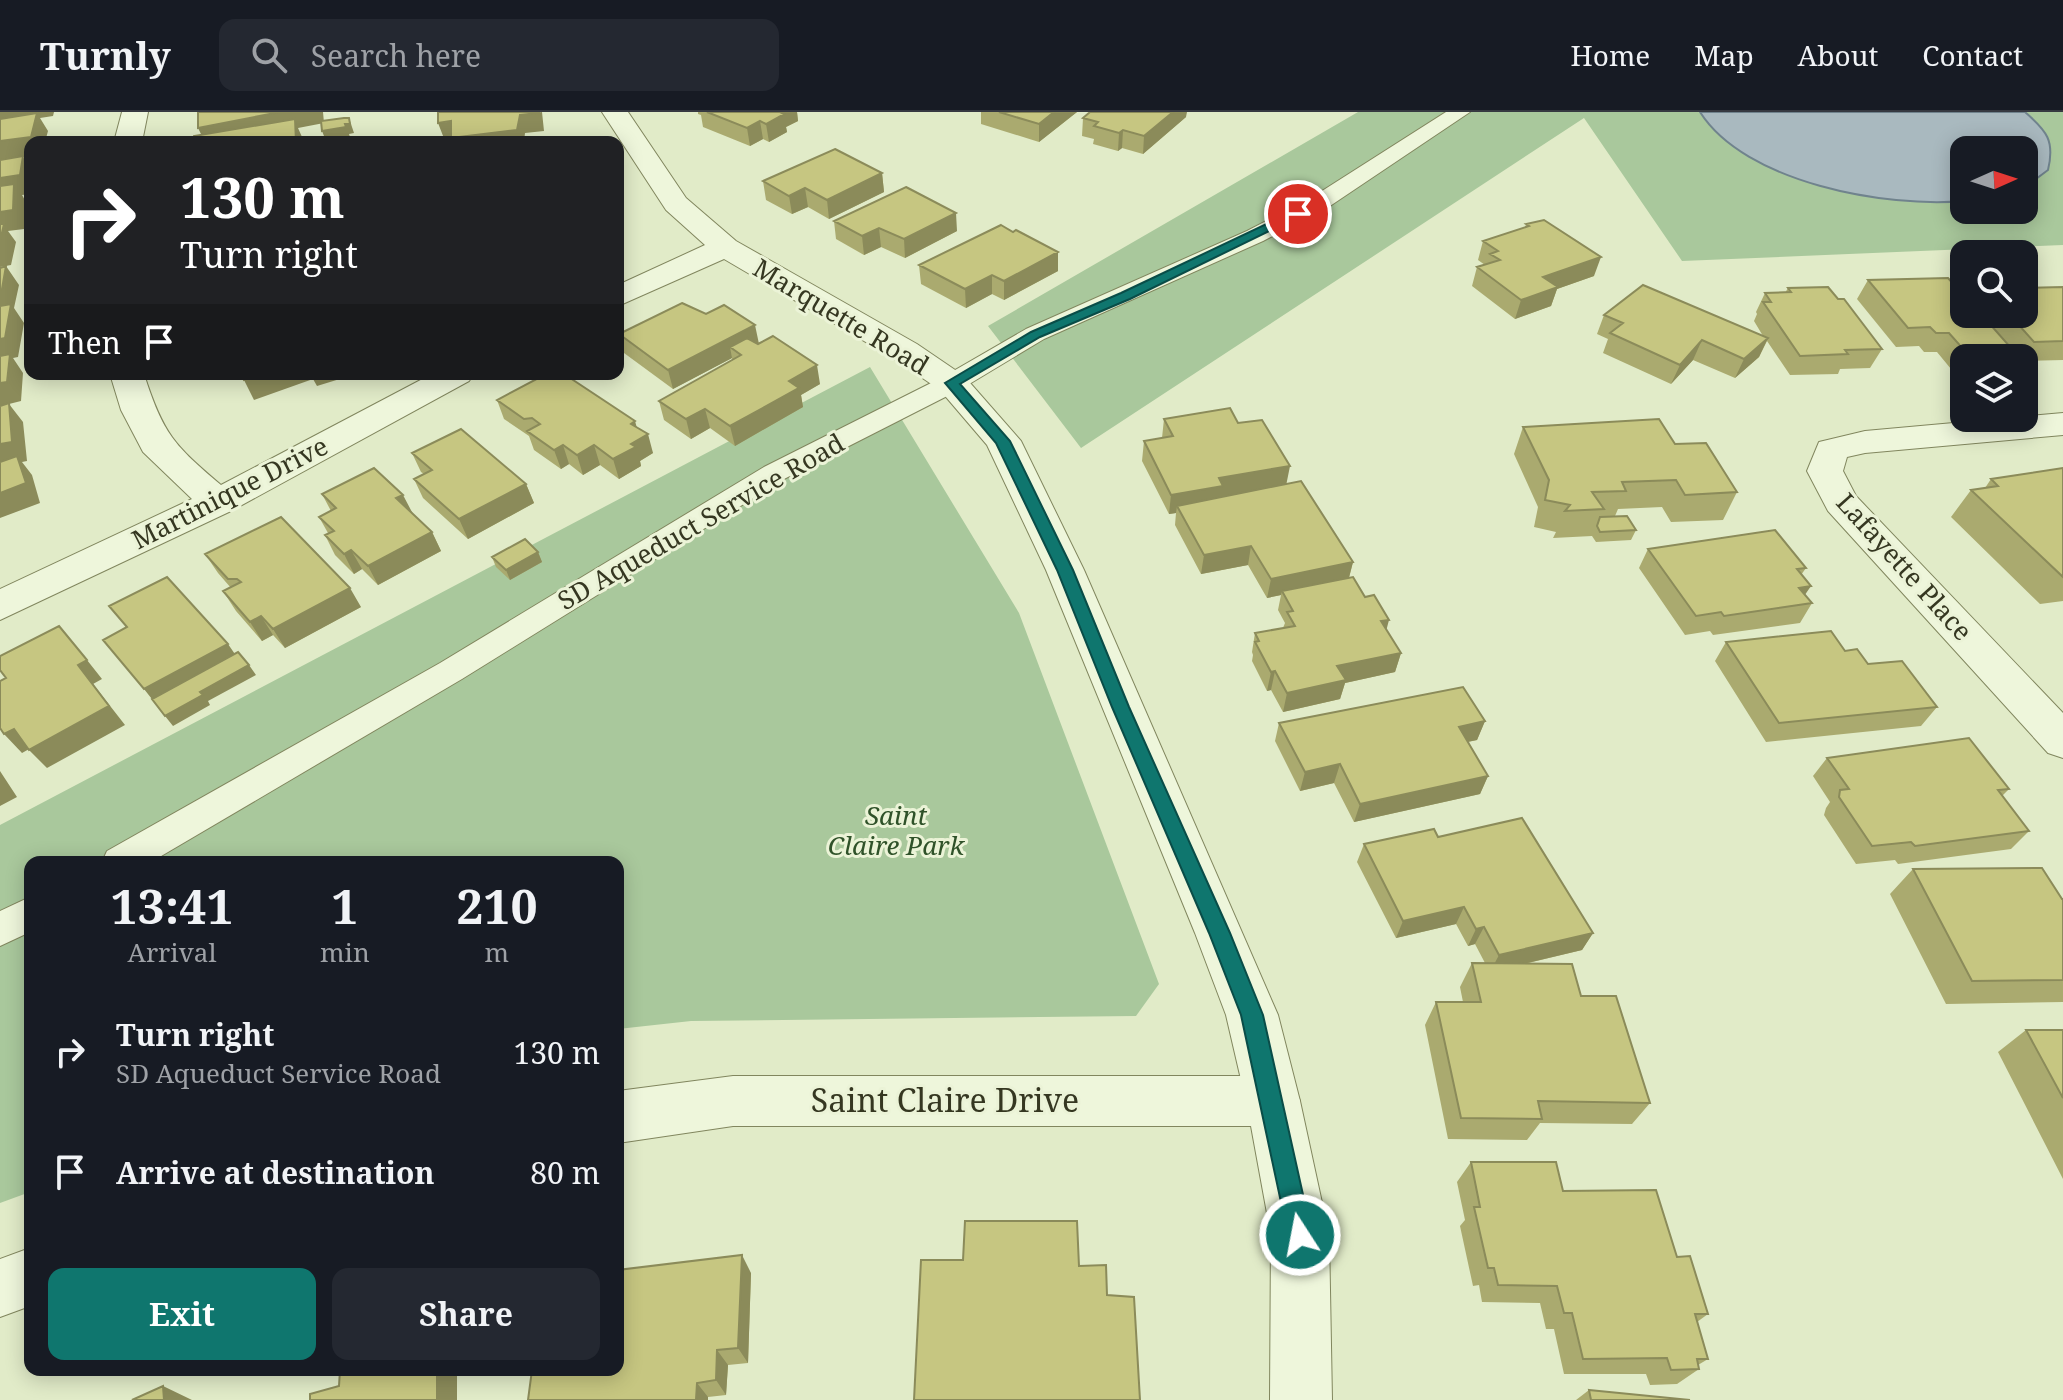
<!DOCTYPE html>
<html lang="en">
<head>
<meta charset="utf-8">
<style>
  :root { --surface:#171b24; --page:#242831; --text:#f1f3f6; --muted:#9ea1a6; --line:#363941; --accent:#0f766e }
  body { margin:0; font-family:"Noto Serif",serif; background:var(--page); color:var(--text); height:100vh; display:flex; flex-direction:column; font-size:30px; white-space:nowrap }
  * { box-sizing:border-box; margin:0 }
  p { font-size:26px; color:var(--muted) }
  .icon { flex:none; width:44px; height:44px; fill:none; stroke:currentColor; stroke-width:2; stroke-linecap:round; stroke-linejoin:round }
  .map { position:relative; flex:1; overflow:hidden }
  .side { position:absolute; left:24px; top:744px; width:600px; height:520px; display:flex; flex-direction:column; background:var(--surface); border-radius:16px; box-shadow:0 4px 20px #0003 }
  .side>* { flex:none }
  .banner { position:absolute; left:24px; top:24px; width:600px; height:244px; border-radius:16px; box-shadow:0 4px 20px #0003; background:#202124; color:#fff; overflow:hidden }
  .needle { width:52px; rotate:87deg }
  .buttons { position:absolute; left:1950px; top:24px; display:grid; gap:16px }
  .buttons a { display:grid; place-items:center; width:88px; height:88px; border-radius:16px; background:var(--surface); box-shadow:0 4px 20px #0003; font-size:40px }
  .pin { position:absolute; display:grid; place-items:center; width:68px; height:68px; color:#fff; margin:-34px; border:4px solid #fff; border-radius:50%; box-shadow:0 2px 8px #0007 }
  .me { position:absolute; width:88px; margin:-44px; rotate:349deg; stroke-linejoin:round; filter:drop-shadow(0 0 6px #0008) }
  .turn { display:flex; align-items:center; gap:28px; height:168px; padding:0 24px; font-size:36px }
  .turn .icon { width:104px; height:104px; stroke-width:2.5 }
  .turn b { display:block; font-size:56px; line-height:68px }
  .then { display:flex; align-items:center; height:76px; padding:0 24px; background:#0003; gap:16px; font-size:30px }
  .eta { display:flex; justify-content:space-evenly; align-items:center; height:136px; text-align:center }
  .eta b { font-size:48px; font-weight:700; line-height:56px }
  .action { display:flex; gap:16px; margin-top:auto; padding:16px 24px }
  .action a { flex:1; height:92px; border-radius:16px; background:var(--accent); color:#fff; font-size:32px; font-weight:700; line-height:92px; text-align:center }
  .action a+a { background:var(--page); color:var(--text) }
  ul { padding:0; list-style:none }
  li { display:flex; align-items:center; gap:24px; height:120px; padding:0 24px }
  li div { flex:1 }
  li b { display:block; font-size:30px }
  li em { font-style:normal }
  header { display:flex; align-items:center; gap:48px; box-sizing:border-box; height:112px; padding:0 40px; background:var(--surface); border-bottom:2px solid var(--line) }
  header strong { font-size:38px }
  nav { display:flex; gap:44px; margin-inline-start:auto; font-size:28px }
  .search { width:560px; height:72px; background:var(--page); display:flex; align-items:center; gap:20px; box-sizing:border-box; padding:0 28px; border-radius:16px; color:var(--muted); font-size:30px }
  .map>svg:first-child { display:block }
  .green { fill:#a9c89c; fill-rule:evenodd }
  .water { fill:#a9b9bf; stroke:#70838d; stroke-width:2 }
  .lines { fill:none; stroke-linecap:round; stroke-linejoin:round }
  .service-casing { stroke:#81865e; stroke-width:2 }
  .minor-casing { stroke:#81865e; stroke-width:2 }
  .tertiary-casing { stroke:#81865e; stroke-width:2 }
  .service { fill:#eef6db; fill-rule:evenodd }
  .minor { fill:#eef6db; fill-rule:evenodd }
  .tertiary { fill:#eef6db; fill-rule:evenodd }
  .wall { fill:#aaaa6f }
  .shaded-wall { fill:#8b8b5a }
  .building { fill:#c6c681; stroke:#8b8b5a; stroke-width:2 }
  .route { fill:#0f766e; stroke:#0a4d48; stroke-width:2 }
  .labels { text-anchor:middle; stroke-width:6; stroke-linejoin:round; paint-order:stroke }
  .street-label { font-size:26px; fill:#353721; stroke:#ebf3d7 }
  .park-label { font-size:26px; font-style:italic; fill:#2f5229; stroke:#ebf3d7 }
  .near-street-label { font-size:32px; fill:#353721; stroke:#ebf3d7 }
</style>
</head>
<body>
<header>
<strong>Turnly</strong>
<div class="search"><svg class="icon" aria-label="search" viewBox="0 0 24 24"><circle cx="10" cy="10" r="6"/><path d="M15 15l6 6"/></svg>Search here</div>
<nav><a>Home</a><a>Map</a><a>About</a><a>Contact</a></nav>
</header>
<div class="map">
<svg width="2063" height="1288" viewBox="0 0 2063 1288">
  <rect width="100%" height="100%" fill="#e1ebc8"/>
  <!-- green -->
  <path class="green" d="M1358,0H2063V133L1682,149L1584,6L1081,336L988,214ZM1964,38H2024V98H1964Z
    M870,255L1019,501L1159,872L1136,904L691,909L618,917V750H30V1080L0,1091V713Z"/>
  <!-- water -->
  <path class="water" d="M1700,0H2025C2047,19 2055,29 2048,58L2024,76V38H1964V89C1886,96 1745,71 1700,0Z"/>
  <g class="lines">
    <defs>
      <path id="service" d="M1446,0H1470L1327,96L1263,129L1044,227L961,277L784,367L462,567L151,750H102L107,739L440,551L764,355L943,265L1026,217L1247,119L1311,86Z
        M30,785V820L0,834V799Z"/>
      <path id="minor" d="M122,0H148L142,30H114Z
        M602,0H628L686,86L736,129L917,232L964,264L1021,329L1084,458L1278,903L1300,989L1292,1007L1273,1014L1254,1007L1246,989L1226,903L1195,821L1046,458L987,333L940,278L893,246L724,147L618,194V173L705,133L666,98Z
        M110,262H144C163,322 174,333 221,373L432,262H474L469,269L231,399L0,508V477L192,387L143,340L121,298Z
        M2063,301V323L1865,341L1847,345L1843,359L1856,384L2063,601V646L2048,641L1828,399L1807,359L1819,330L1865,319Z"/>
      <path id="tertiary" d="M733,964H1273L1292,971L1300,989L1329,1123L1332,1288H1270L1271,1123L1251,1014H733L618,1031V979Z
        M30,1136V1194L0,1205V1147Z"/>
    </defs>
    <!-- service casing -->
    <use href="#service" class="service-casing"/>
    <!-- minor casing -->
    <use href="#minor" class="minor-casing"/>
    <!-- tertiary casing -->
    <use href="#tertiary" class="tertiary-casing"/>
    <!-- service -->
    <use href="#service" class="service"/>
    <!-- minor -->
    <use href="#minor" class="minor"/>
    <!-- tertiary -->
    <use href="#tertiary" class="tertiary"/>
  </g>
  <!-- wall -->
  <path class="wall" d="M698,0H797L798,9L786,15L787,20L769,30L763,27L750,34L703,15L701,3L698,2Z
    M981,0H1077L1039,30L981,12Z
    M1186,5L1143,42L1122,36L1118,39L1093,32L1094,27L1082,24L1083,6Z
    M882,61L884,80L829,107L808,95L792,102L766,88L763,69Z
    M834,109L957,119L905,146L881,135L864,143L836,127Z
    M1526,112L1594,164L1557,177L1551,194L1515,207L1472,174L1477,155L1485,153L1478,148L1483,129L1525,116Z
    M919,153L1058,159L1004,188L992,182L966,196L921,172Z
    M1868,168L1964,202H2024L2063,175V248L2024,249V246H2018L2011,238L2006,246H1964V257H1951L1937,240H1924L1919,234L1896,235L1857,187Z
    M1788,176L1882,237L1870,256L1840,257L1838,262L1790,263L1767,229L1759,245L1735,266L1693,248L1671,272L1603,241L1608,227L1597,222L1604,203L1763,224L1754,209L1757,202L1756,200L1765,181H1785Z
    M619,222L759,232L820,272L801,283L803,295L735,334L710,316L691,327L664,308L659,289L732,248V246L673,277L624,241Z
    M497,288L636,315L653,341L640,349L641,354L619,367L600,353L583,363L569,352L561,357L534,338L529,324L504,307Z
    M1164,307L1238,311L1286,372L1353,450L1349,466L1401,541L1395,560L1345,571L1340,587L1283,600L1271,578L1267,579L1252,549L1253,543L1252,540L1255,521L1283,516L1285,511L1278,498L1281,483L1267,486L1248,453L1201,462L1175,413L1176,401L1169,402L1142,349L1144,329L1162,326Z
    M1523,315L1675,332L1737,380L1723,408L1671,410L1662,395L1618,397L1615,404L1636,418L1631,428L1596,430L1592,424L1553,426L1556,420L1534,415L1538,395L1514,342Z
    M412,341L526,372L534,391L468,427L423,386L414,367L424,362L421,360Z
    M2063,356V489L2040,492L1951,405L1971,378L1985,376L1991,367Z
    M322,382L412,401L432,420L441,439L378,473L362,457L354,462L335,443L325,423L328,421L319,405L331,399Z
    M1648,437L1806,456L1801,463L1805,483L1812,491L1800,511L1713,523L1710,519L1685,523L1639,456Z
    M538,440L542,450L510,468L496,455L492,445Z
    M205,442L361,495L285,536L273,523L262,529L236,499L223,479L231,476L218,461Z
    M1726,530L1845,539L1937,595L1921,614L1766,630L1715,549Z
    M1485,609L1477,628L1468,630L1488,664L1480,682L1354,710L1334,671L1300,679L1275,629L1279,611Z
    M1827,646L2009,677L2002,684L2029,719L2011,737L1898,752L1895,748L1856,752L1824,703L1826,696L1830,690L1813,664Z
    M1438,725L1593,821L1582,838L1524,852L1581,884L1650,991L1632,1012L1540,1011L1527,1028L1448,1027L1425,913L1436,890H1463L1460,875L1472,851H1485L1475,832L1468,834L1456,812L1396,826L1357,750L1364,732Z
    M1913,757L2063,787V890L1946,892L1890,782Z
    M2026,918H2063V1067L1998,940Z
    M1471,1050L1563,1079L1677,1145L1708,1202L1697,1210L1708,1247L1698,1253L1699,1257L1677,1272L1650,1273L1646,1262H1564L1554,1217H1546L1540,1191L1482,1190L1479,1173L1473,1174L1460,1114L1465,1108L1457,1070Z
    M751,1161L748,1251L728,1253L726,1283L708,1285V1288H528Z
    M1589,1278L1690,1288H1576Z"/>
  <!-- shaded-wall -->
  <path class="shaded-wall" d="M0,0H54L53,4L40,6L48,19L45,30H30V45H23L30,56V82L22,83L26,90L24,117L8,119L16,130L11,153L0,155Z
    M280,0H323L324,11L298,16L302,25L303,30H205L198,16Z
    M542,0L544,19L525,21L524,30H452V28L445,29L438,11Z
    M779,0H797L798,9L786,15L787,20L769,30L766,12Z
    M1054,0H1077L1039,30V12Z
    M1173,0H1187L1186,5L1143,42L1144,24Z
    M349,6L354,21L349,22L350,25L326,29L322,19L345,12Z
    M760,9L763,27L750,34L747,16Z
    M1123,18L1122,36L1118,39L1119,21Z
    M882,61L884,80L829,107L827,88Z
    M805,76L808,95L792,102L789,84Z
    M956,101L957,119L905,146L904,127Z
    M879,116L881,135L864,143L862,124Z
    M1058,140V159L1004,188V169Z
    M1601,145L1594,164L1557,177L1551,194L1515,207L1521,188L1543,165Z
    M6,154L19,173L14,196L24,211L18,245L13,246L23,261L21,289L9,292L23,310L27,349L22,350L32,363L40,391L0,406V178Z
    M992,163V182L966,196L965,177Z
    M755,213L759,232L730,235L732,246L673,277L668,258Z
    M1768,226L1759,245L1735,266L1744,247Z
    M1702,228L1693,248L1671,272L1680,253Z
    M817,253L820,272L801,283L803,295L735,334L730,314L789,269Z
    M262,262H356L317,274L313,267L254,288L244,268Z
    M705,297L710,316L691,327L686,307Z
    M635,309L640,327L648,322L653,341L640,349L641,354L619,367L613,347L631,312Z
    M563,333L569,352L561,357L554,338Z
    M594,333L600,353L583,363L577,343Z
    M1290,354L1286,374L1177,394L1176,401L1169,402L1171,383L1219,366Z
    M526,372L534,391L468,427L459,407Z
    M403,383L413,402L396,386Z
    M432,420L441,439L378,473L368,454Z
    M1251,434L1248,453L1201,462L1204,443Z
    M351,438L362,457L354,462L344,442Z
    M538,440L542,450L510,468L506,458Z
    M1353,450L1348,469L1282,479L1281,483L1267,486L1271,467Z
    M1811,474L1798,493L1799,476Z
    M350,476L361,495L285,536L273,517Z
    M261,504L273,523L262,529L250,510Z
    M1389,508L1384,527L1381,509Z
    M228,532L241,551L159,596L144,577Z
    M1401,541L1395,560L1345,571L1340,587L1283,600L1287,581L1337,554Z
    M87,548L102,567L93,572L125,613L47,656L29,638L78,553Z
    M249,553L256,563L208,589L210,593L173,614L165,604L200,580Z
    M1275,559L1271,578L1267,579L1271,560Z
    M1485,609L1477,628L1451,633L1459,615Z
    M14,617L31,636L22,641L4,622Z
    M1340,652L1334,671L1300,679L1305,660Z
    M0,659L17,685L0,694Z
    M1488,664L1480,682L1354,710L1360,692Z
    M1464,795L1456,812L1396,826L1403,809Z
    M1484,815L1475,832L1468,834L1476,817Z
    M1593,821L1582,838L1490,860L1499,843Z
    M742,1143L751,1161L748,1251L738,1236Z
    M717,1238L728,1253L726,1283L716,1268Z
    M437,1258H457V1288H437Z
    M697,1271L708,1285V1288H696Z
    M163,1274L192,1288H164Z"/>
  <!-- building -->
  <path class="building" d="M198,0H280L198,16Z
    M438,0H539V1L520,3L517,18L451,26V9L438,11Z
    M707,0H780L784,2L766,12L760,9L747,16Z
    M999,0H1054L1039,12Z
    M1090,0H1173L1144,24L1123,18L1119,21L1094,14L1098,10L1083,6Z
    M37,1L31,25L0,29V7Z
    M344,6H349L350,12H345L346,15L322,19L321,9Z
    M295,7L296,30H194V24Z
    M835,37L882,61L827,88L805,76L789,84L763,69Z
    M23,44L20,63L0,66V48Z
    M14,72L13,98L0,100V74Z
    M906,75L956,101L904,127L879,116L862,124L834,109Z
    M1544,108L1601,145L1543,165L1558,175L1521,188L1477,155L1500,148L1490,142L1498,139L1483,129L1529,114L1526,112Z
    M0,112H4L0,129Z
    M1001,113L1013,120L1016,118L1058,140L1004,169L992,163L965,177L919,153Z
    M6,154L2,177L0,178V156Z
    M1948,166L1964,184V202H1981L2012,237L1964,238L1949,221H1936L1930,215L1908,216L1868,168Z
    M1643,173L1768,226L1744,247L1702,228L1680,253L1610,221L1623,211L1604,203Z
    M1828,175L1838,187H1844L1882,237L1845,238L1848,242L1800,244L1763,190H1771L1765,181L1791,180L1788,176Z
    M2063,175V229L2034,230L2009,202H2024V176Z
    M682,191L706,202L724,193L755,213L668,258L619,222Z
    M11,192L5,226L0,227V194Z
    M773,224L817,253L789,269L799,276L730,314L705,297L686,307L659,289L741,243L730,235L747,226L758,232Z
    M10,242L7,270L0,271V244Z
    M241,262H262L244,268Z
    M546,262H564L635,309L631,312L648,322L631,332L636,335L613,347L594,333L577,343L563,333L554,338L527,319L540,312L532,306L524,307L497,288Z
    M9,291L12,330L0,332V294Z
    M1230,296L1238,311L1262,308L1290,354L1219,366L1223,374L1171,383L1144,329L1173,324L1164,307Z
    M1659,307L1675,332L1706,331L1737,380L1685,383L1676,368L1622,370L1626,379L1592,380L1604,397L1565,399L1570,393L1545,388L1549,368L1523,315Z
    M461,317L526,372L459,407L414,367L432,358L412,341Z
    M17,344L26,371L0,381V350Z
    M374,356L403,383L396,386L432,420L368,454L351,438L344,442L325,423L334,419L319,405L336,396L322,382Z
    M2063,356V465L1971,378L1998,374L1991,367Z
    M1301,369L1353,450L1271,467L1251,434L1204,443L1177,394Z
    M1627,404L1636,418L1600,420L1597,414L1600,405Z
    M281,405L350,476L273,517L261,504L250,510L223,479L241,470L237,467H228L205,442Z
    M1775,418L1806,456L1797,457L1811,474L1799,476L1812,491L1724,504L1721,500L1696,504L1648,437Z
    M525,427L538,440L506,458L492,445Z
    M167,465L228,532L144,577L103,528L127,515L109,494Z
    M1353,465L1365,485L1374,483L1389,508L1381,509L1401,541L1337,554L1346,568L1287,581L1275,559L1271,560L1255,530L1259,529L1255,521L1295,514L1287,500L1293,499L1282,479Z
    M59,514L87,548L78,553L109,594L29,638L14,617L4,622L0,616V569L6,566L0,558V544Z
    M1831,519L1845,539L1857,537L1868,552L1902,549L1937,595L1779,611L1726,530Z
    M238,540L249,553L200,580L203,583L165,604L152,587Z
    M1463,575L1485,609L1459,615L1488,664L1360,692L1340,652L1305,660L1279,611Z
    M1969,626L2009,677L1998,678L2029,719L1915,734L1911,730L1872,734L1839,685L1840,678L1849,677L1827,646Z
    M1522,706L1593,821L1499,843L1484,815L1476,817L1464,795L1403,809L1364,732L1434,717L1438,725Z
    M2042,756L2062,787H2063V868L1972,869L1913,757Z
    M1472,851L1572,852L1581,884H1616L1650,991L1538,989L1542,1007L1461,1006L1436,890H1481Z
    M2026,918H2063V986Z
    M1471,1050H1556L1563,1079L1656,1078L1677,1145L1690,1144L1708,1202H1695L1708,1247H1697L1699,1257L1671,1258L1667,1246L1583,1247L1572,1201H1564L1557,1174L1498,1173L1494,1156H1488L1474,1095H1480Z
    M965,1109H1077L1079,1154L1106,1153L1107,1183L1134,1185L1140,1288H914L921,1148H963Z
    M742,1143L738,1236L717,1238L716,1268L697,1271L696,1288H528L532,1258H618V1158Z
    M340,1258H437V1288H310V1282L339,1274Z
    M163,1274L164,1288H132Z
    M1589,1278L1690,1288H1591Z"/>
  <!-- route -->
  <path class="route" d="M1294,99L1304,102L1130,187L1040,225L960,272L1010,329L1073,458L1129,595L1230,821L1263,903L1312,1123L1308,1131L1300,1135L1291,1131L1288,1123L1241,903L1209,821L1112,595L1057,458L996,331L945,271L1031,220L1121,181Z"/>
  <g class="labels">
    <!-- street labels -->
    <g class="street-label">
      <text transform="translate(841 205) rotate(31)" y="9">Marquette Road</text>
      <text transform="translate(230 381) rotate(-27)" y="9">Martinique Drive</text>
      <text transform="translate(701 410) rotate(-30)" y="9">SD Aqueduct Service Road</text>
      <text transform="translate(1904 455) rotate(48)" y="9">Lafayette Place</text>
    </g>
    <!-- park labels -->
    <g class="park-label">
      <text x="896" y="713">Saint<tspan x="896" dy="30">Claire Park</tspan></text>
    </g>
    <!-- near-street labels -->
    <g class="near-street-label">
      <text x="945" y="1000">Saint Claire Drive</text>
    </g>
  </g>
</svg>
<div class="buttons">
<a><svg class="needle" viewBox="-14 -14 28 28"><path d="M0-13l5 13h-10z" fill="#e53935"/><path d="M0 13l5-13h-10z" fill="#9ea1a6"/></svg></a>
<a><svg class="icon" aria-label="search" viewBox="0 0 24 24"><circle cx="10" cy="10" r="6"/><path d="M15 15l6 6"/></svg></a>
<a><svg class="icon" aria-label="layers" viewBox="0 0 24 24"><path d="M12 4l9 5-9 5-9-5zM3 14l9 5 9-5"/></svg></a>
</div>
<div class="pin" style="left:1298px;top:102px;background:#d93025"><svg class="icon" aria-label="arrive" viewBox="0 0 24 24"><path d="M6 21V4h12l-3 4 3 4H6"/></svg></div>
<svg class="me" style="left:1300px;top:1123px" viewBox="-20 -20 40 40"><circle r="17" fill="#0f766e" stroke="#fff" stroke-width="3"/><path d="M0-11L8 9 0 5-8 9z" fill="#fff"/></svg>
<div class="banner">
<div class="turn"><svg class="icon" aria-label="right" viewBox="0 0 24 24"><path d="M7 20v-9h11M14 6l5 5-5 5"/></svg><div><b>130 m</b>Turn right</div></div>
<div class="then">Then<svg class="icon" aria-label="arrive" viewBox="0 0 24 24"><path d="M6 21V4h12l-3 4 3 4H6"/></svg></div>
</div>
<section class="side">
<div class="eta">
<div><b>13:41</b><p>Arrival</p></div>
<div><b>1</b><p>min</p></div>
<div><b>210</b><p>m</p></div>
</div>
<ul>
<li><svg class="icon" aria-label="right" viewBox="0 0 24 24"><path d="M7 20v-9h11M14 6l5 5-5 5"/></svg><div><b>Turn right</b><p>SD Aqueduct Service Road</p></div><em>130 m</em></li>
<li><svg class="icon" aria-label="arrive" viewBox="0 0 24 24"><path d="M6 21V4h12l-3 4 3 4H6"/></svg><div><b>Arrive at destination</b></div><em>80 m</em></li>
</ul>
<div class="action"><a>Exit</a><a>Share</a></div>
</section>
</div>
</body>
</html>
